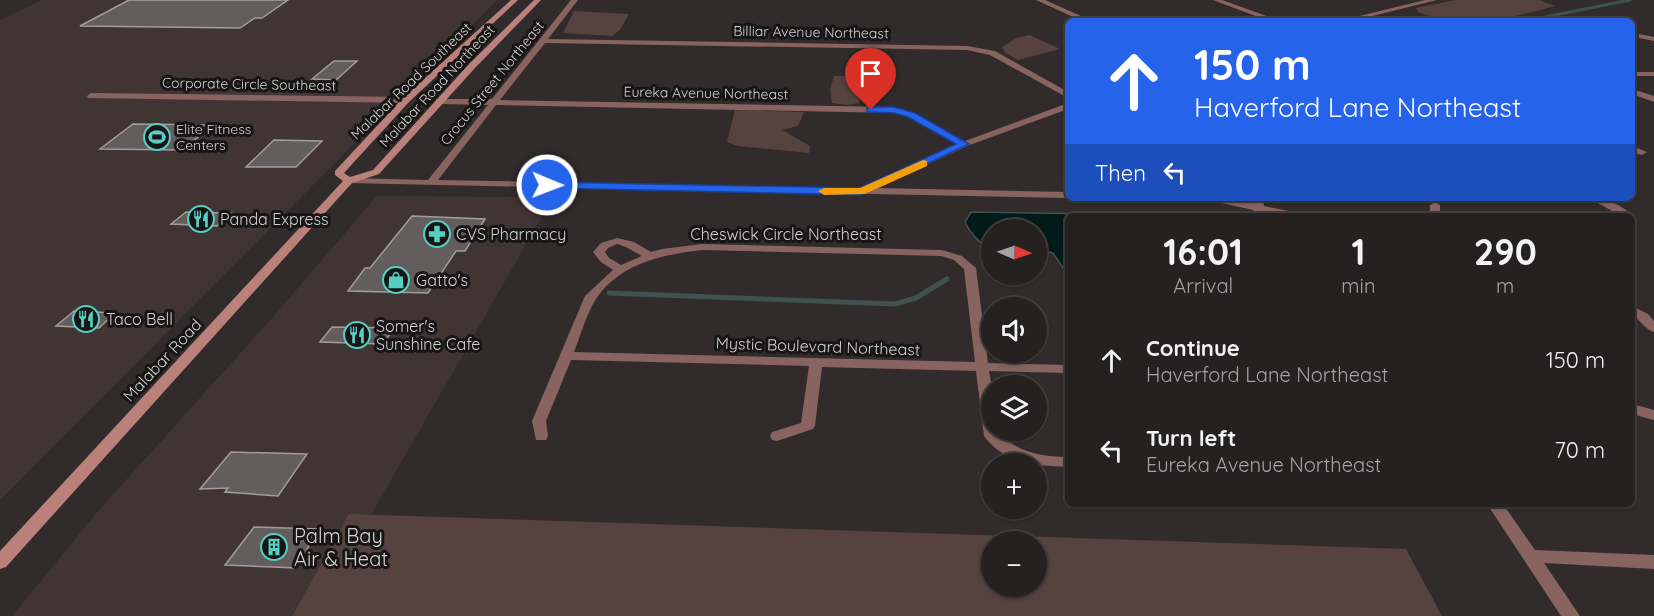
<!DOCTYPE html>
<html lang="en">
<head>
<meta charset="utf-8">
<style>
  :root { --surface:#252120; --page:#2d2929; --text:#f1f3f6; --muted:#a3a3a5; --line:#423e3e }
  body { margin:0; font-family:Quicksand,sans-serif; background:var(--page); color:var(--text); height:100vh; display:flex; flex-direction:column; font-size:22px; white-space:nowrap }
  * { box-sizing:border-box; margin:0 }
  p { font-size:20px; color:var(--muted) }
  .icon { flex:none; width:33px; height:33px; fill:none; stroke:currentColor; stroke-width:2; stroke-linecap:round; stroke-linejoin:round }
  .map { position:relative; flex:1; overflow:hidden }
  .drawer { position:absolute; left:1065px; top:213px; width:570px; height:294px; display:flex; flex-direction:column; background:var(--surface); border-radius:9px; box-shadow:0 2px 4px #0004,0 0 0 2px var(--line) }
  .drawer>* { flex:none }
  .guide { position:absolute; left:1065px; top:18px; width:570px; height:183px; border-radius:9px; box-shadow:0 2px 4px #0004,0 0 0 2px var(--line); background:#2563eb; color:#fff; overflow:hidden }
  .needle { width:39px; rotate:92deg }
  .controls { position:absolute; left:981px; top:219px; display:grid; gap:12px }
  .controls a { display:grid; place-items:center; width:66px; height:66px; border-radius:50%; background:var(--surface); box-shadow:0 2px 4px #0004,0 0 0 2px var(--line); font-size:30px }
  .pin { position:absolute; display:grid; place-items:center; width:51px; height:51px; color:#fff; margin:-62px -26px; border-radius:50% 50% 50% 0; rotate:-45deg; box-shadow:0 0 6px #0007 }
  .pin .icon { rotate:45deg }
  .me { position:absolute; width:66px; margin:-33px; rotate:91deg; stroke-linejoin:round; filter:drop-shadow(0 0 4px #0008) }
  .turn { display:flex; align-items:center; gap:21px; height:126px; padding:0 30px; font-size:27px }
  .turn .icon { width:78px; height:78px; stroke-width:2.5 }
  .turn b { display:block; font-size:42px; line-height:51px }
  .then { display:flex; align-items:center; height:57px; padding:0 30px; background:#0003; gap:12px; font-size:22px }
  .eta { display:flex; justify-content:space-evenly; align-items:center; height:102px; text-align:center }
  .eta b { font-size:36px; font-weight:800; line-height:42px }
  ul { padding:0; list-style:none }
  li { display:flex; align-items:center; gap:18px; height:90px; padding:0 30px }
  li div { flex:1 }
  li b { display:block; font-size:22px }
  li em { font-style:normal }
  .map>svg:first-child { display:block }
  .built { fill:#413534 }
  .green { fill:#56423f; fill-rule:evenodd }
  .water { fill:#001b18; stroke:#405250; stroke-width:1.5 }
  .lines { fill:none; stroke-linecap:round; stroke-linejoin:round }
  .stream-far2 { stroke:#405250; stroke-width:3 }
  .stream-far1 { stroke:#405250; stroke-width:4.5 }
  .stream { stroke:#405250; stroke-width:5 }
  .building { fill:#635d5d; stroke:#a29c9b; stroke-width:1.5 }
  .minor { fill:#88635f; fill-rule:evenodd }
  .secondary { fill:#ba807a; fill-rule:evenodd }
  .route { fill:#2563eb; stroke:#184099; stroke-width:1.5 }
  .slow { fill:#f59e0b }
  .labels { text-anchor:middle; stroke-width:6; stroke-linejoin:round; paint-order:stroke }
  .far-street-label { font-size:14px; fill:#d4d1d1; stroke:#171515 }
  .far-poi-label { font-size:14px; fill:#d4d1d1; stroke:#171515; text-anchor:start }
  .poi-label { font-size:16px; fill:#d4d1d1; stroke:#171515; text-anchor:start }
  .street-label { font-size:16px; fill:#d4d1d1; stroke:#171515 }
  .near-poi-label { font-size:20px; fill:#d4d1d1; stroke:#171515; text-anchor:start }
</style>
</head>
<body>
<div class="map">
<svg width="1654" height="616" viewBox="0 0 1654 616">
  <rect width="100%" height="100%" fill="#312c2b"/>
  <!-- built -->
  <path class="built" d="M42,0H497L0,500V20Z
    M377,196L553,197L371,515H349L292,616H12L100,509L273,317Z"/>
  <!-- green -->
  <path class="green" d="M1455,0H1539L1555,6C1506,19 1467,31 1418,12L1416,8Z
    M574,11L629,14L620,30L612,36L563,33Z
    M1030,35L1060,49L1018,60L1005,53L1002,47L1016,38Z
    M834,76H860L859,103L847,105L832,103L830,90Z
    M735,110L804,112L798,126L782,130L810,146L809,153L738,146L727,142Z
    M349,514L1406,549L1442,616H292ZM992,542H1036V586H992Z"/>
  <!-- water -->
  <path class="water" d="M971,212L1169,215L1172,216H1068V275L1053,253L1037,249L1036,230H992L991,250C980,244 970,233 965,222Z"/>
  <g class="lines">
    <!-- stream-far2 -->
    <path class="stream-far2" d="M1525,21L1630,0"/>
    <!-- stream-far1 -->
    <path class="stream-far1" d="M1065,181L1068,180"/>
    <!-- stream -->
    <path class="stream" d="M609,293L895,304L916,298L947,279"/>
  </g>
  <!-- building -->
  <path class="building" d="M129,0H288L262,18H255L240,28L80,26Z
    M334,61H357L336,80L312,79Z
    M133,124L213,125L182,150L100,149Z
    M274,140L322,141L296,167H246Z
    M186,212L231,213L217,226L171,224Z
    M412,216L485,219L465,251H456L428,293L348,291L365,268H370Z
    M74,311L115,313L99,328L56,326Z
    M332,327L394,328L383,344L320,342Z
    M231,452L307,454L278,496L225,492L228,488L200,489Z
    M254,527L319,529L296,568L225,565Z"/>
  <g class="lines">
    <!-- minor -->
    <path class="minor" d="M571,0H578L548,39L967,46L995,51L1068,92V98L990,55L967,50L545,43L500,100L894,107L914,113L965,141L1068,103V109L967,146L877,188L1068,192V198L346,183V179L349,178L428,180L488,105L439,104L436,103V99H492ZM496,105L893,113L908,117L957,144L863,188L438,180Z
      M1036,0H1045L1092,21H1082Z
      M1213,0H1222L1280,21H1269Z
      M1425,0H1437L1352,21H1339Z
      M1639,34L1654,37V41L1639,38Z
      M1632,72H1654V76H1632Z
      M1632,89L1654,96V102L1632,94Z
      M91,93L406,97L410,100L406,103L88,98L87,96Z
      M1632,146L1647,152L1642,155L1632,152Z
      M1155,198H1227L1253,203V198H1263L1264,206L1303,214L1304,216H1284L1264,212V216H1254L1253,210L1222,203L1160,201Z
      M1589,198C1606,198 1621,204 1633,216L1632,218V216H1621Z
      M1435,202L1440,205V216H1430V205Z
      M617,238L634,242L651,252L662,249L702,244L942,250L962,256L976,268L988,363L1068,365V373L989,371L992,387V430H997L998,434C1023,453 1037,456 1068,457V467L1036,465V464C1018,464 995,452 984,436L976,371L822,367L815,426L813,429L777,441L772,440L770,436L772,432L801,423L809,366L571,360L546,421L548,436L546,440H536L532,421L585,296L613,270L601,262L593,252L601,243ZM617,244L626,247L642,256L621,265L609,258L605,252L608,248ZM702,250L941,256L954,260L964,269L975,362L574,352C580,337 589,307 598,296C624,262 662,255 702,250Z
      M1632,306L1648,314L1654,321V332C1646,330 1640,320 1632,315Z
      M1632,404L1654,410V420L1632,414Z
      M1487,504H1503L1535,550L1654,555V569L1544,563L1580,616H1561Z"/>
    <!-- secondary -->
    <path class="secondary" d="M511,0H518L409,102L344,173L350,177L373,170L469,64L534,0H541L475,68L379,174L352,183L6,567L0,569V551L343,181L335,175V171L403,98Z"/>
  </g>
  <!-- route -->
  <path class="route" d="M871,107H894L915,113L969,144L861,195L547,188L542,185L547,182L860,188L956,144L908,117L894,113L867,112V108Z"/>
  <!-- slow -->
  <path class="slow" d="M923,160L927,161V166L865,194L824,195L818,191L824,188H860Z"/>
  <!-- icons -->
  <defs>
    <symbol id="stadium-ring" viewBox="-11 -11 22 22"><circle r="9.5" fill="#171515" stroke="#57cec2" stroke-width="1.5"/><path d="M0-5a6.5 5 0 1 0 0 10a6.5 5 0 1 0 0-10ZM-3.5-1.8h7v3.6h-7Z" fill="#57cec2"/></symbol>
    <symbol id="restaurant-ring" viewBox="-11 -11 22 22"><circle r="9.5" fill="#171515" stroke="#57cec2" stroke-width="1.5"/><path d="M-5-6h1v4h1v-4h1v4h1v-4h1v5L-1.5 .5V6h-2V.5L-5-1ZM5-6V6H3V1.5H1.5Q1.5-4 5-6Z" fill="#57cec2"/></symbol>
    <symbol id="pharmacy-ring" viewBox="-11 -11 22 22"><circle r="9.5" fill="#171515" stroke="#57cec2" stroke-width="1.5"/><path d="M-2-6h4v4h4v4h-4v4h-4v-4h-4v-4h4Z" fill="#57cec2"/></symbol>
    <symbol id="shop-ring" viewBox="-11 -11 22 22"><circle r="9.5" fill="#171515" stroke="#57cec2" stroke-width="1.5"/><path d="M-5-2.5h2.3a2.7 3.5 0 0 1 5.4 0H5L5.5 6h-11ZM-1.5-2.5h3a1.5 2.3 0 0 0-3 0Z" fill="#57cec2"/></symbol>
    <symbol id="building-ring" viewBox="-11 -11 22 22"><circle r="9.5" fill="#171515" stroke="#57cec2" stroke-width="1.5"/><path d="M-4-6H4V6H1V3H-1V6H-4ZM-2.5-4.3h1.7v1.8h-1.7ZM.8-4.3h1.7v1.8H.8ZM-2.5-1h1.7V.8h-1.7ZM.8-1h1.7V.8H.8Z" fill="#57cec2"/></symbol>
  </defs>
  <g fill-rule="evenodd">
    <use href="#stadium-ring" x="142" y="122" width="30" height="30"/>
    <use href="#restaurant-ring" x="186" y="204" width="30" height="30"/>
    <use href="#pharmacy-ring" x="422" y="219" width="30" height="30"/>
    <use href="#shop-ring" x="381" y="265" width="30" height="30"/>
    <use href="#restaurant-ring" x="71" y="304" width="30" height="30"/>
    <use href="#restaurant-ring" x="342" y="320" width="30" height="30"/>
    <use href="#building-ring" x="259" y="532" width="30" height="30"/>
  </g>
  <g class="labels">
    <!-- far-street labels -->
    <g class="far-street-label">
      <text transform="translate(811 32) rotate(1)" y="5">Billiar Avenue Northeast</text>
      <text transform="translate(411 81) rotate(-44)" y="5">Malabar Road Southeast</text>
      <text transform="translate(492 83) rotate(-51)" y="5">Crocus Street Northeast</text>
      <text transform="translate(249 84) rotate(1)" y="5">Corporate Circle Southeast</text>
      <text transform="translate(437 86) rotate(-47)" y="5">Malabar Road Northeast</text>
      <text transform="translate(706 93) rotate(1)" y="5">Eureka Avenue Northeast</text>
    </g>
    <!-- far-poi labels -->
    <g class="far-poi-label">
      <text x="176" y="134">Elite Fitness<tspan x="176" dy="16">Centers</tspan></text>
    </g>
    <!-- poi labels -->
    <g class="poi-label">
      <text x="220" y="225">Panda Express</text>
      <text x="456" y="240">CVS Pharmacy</text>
      <text x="416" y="286">Gatto's</text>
      <text x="106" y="325">Taco Bell</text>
      <text x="376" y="332">Somer's<tspan x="376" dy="18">Sunshine Cafe</tspan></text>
    </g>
    <!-- street labels -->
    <g class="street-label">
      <text x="786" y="240">Cheswick Circle Northeast</text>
      <text transform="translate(818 346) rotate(2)" y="6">Mystic Boulevard Northeast</text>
      <text transform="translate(162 360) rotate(-47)" y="6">Malabar Road</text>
    </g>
    <!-- near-poi labels -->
    <g class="near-poi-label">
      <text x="294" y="543">Palm Bay<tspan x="294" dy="23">Air &amp; Heat</tspan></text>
    </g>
  </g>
</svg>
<div class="controls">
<a><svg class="needle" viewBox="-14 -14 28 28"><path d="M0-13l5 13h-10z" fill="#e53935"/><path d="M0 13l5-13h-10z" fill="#a3a3a5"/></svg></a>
<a><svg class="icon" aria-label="sound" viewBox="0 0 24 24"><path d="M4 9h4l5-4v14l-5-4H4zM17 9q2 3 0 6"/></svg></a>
<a><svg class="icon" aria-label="layers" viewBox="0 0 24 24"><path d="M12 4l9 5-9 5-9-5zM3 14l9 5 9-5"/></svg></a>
<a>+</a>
<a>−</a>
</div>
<div class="pin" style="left:871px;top:110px;background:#d93025"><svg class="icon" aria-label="arrive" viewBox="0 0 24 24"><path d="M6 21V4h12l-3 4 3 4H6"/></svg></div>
<svg class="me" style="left:547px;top:185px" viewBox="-20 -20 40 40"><circle r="17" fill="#2563eb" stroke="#fff" stroke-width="3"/><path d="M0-11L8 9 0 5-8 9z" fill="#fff"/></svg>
<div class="guide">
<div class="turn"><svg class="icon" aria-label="ahead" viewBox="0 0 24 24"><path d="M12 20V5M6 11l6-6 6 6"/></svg><div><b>150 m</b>Haverford Lane Northeast</div></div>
<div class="then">Then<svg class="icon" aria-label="left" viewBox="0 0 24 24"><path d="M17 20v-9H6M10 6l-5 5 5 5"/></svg></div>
</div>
<section class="drawer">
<div class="eta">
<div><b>16:01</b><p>Arrival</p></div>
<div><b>1</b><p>min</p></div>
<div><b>290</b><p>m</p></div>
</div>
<ul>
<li><svg class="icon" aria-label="ahead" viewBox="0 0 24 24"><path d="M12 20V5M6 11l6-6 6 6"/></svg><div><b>Continue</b><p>Haverford Lane Northeast</p></div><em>150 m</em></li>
<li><svg class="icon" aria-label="left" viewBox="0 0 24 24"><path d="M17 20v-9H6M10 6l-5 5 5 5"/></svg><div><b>Turn left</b><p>Eureka Avenue Northeast</p></div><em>70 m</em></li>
</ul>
</section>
</div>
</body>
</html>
